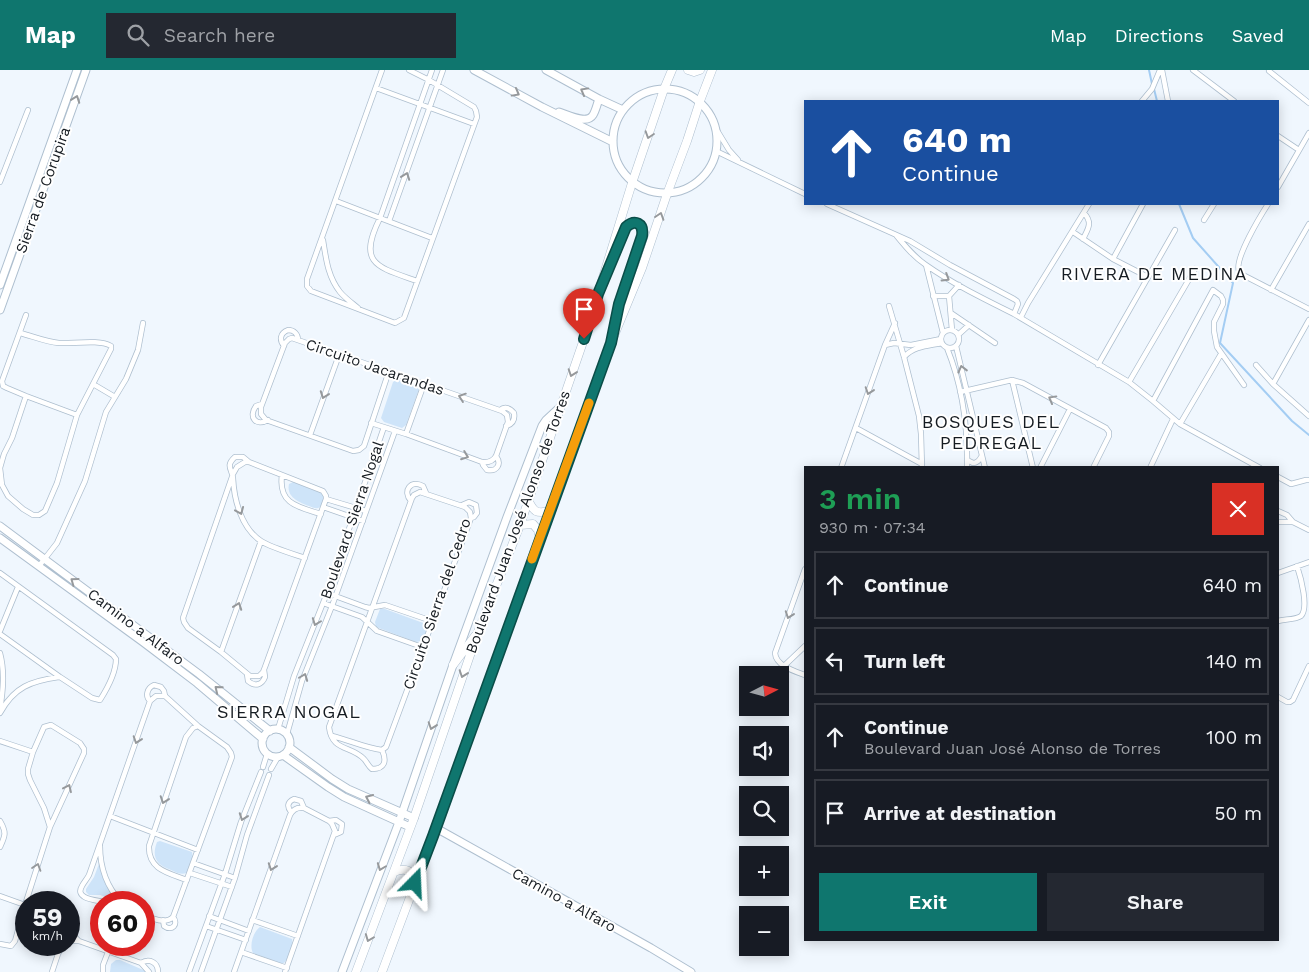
<!DOCTYPE html>
<html lang="en">
<head>
<meta charset="utf-8">
<style>
  :root { --surface:#171b24; --page:#242831; --text:#f1f3f6; --muted:#9ea1a6; --line:#363941; --accent:#0f766e }
  body { margin:0; font-family:"Work Sans",sans-serif; background:var(--page); color:var(--text); height:100vh; display:flex; flex-direction:column; font-size:19px; white-space:nowrap }
  * { box-sizing:border-box; margin:0 }
  p { font-size:16px; color:var(--muted) }
  .icon { flex:none; width:28px; height:28px; fill:none; stroke:currentColor; stroke-width:2; stroke-linecap:round; stroke-linejoin:round }
  .map { position:relative; flex:1; overflow:hidden }
  .panel { position:absolute; left:804px; top:396px; width:475px; height:475px; display:flex; flex-direction:column; background:var(--surface); border-radius:0px; box-shadow:0 2px 12px #0003 }
  .panel>* { flex:none }
  .hud { position:absolute; left:804px; top:30px; width:475px; height:105px; border-radius:0px; box-shadow:0 2px 12px #0003; background:#1a4fa0; color:#fff; overflow:hidden }
  .needle { width:32px; rotate:84deg }
  .buttons { position:absolute; left:739px; top:596px; display:grid; gap:10px }
  .buttons a { display:grid; place-items:center; width:50px; height:50px; border-radius:0px; background:var(--surface); box-shadow:0 2px 12px #0003; font-size:25px }
  .speed { position:absolute; left:15px; top:821px; display:flex; gap:10px; font-size:25px; font-weight:700; text-align:center }
  .speed>* { display:grid; place-content:center; width:65px; height:65px; border-radius:50%; background:var(--surface); box-shadow:0 2px 12px #0003; line-height:1 }
  .speed small { font-size:12px; font-weight:400 }
  .speed .limit { border:8px solid #d22; background:#fff; color:#111 }
  .pin { position:absolute; display:grid; place-items:center; width:42px; height:42px; color:#fff; margin:-51px -21px; border-radius:50% 50% 50% 0; rotate:-45deg; box-shadow:0 0 5px #0007 }
  .pin .icon { rotate:45deg }
  .me { position:absolute; width:55px; margin:-28px; rotate:21deg; stroke-linejoin:round; filter:drop-shadow(0 0 4px #0008) }
  .turn { display:flex; align-items:center; gap:18px; height:105px; padding:0 15px; font-size:22px }
  .turn .icon { width:65px; height:65px; stroke-width:2.5 }
  .turn b { display:block; font-size:35px; line-height:42px }
  .round { display:grid; place-items:center; flex:none; width:52px; height:52px; border-radius:0px; background:var(--page) }
  .overview { display:flex; align-items:center; justify-content:space-between; height:85px; padding:0 15px }
  h1 { font-size:30px; font-weight:600; line-height:38px; color:#1e9e55 }
  .cta { display:flex; gap:10px; margin-top:auto; padding:10px 15px }
  .cta a { flex:1; height:58px; border-radius:0px; background:var(--accent); color:#fff; font-size:20px; font-weight:600; line-height:58px; text-align:center }
  .cta a+a { background:var(--page); color:var(--text) }
  ul { padding:0; list-style:none }
  li { display:flex; align-items:center; gap:15px; height:68px; margin:0 10px 8px; padding:0 5px; border:2px solid var(--line); border-radius:0px }
  li div { flex:1 }
  li b { display:block; font-size:19px }
  li em { font-style:normal }
  header { display:flex; align-items:center; gap:30px; box-sizing:border-box; height:70px; padding:0 25px; background:var(--accent); color:#fff }
  header strong { font-size:24px }
  nav { display:flex; gap:28px; margin-inline-start:auto; font-size:18px }
  .search { width:350px; height:45px; background:var(--page); display:flex; align-items:center; gap:12px; box-sizing:border-box; padding:0 18px; border-radius:0px; color:var(--muted); font-size:19px }
  .map>svg:first-child { display:block }
  .green { fill:#cee4f9 }
  .lines { fill:none; stroke-linecap:round; stroke-linejoin:round }
  .stream { stroke:#a4cdf3; stroke-width:2 }
  .street-casing { stroke:#aebfcf; stroke-width:6 }
  .secondary-casing { stroke:#aebfcf; stroke-width:9 }
  .primary-casing { stroke:#aebfcf; stroke-width:9 }
  .street { stroke:#fff; stroke-width:4.5 }
  .secondary { stroke:#fff; stroke-width:7 }
  .primary { stroke:#fff; stroke-width:8 }
  .oneway { stroke:#96999c }
  .route-casing { stroke:#0a4d48; stroke-width:12 }
  .route { stroke:#0f766e; stroke-width:9 }
  .slow { stroke:#f59e0b; stroke-width:9 }
  .labels { text-anchor:middle; stroke-width:4; stroke-linejoin:round; paint-order:stroke }
  .street-label { font-size:15px; fill:#161c22; stroke:#fff }
  .quarter-label { font-size:18px; letter-spacing:1px; fill:#161c22; stroke:#fff }
</style>
</head>
<body>
<header>
<strong>Map</strong>
<div class="search"><svg class="icon" aria-label="search" viewBox="0 0 24 24"><circle cx="10" cy="10" r="6"/><path d="M15 15l6 6"/></svg>Search here</div>
<nav><a>Map</a><a>Directions</a><a>Saved</a></nav>
</header>
<div class="map">
<svg width="1309" height="902" viewBox="0 0 1309 902">
  <rect width="100%" height="100%" fill="#f0f7fe"/>
  <!-- green -->
  <path class="green" d="M398,309L416,315L419,319L406,355L402,358L384,352L381,348L393,312Z
    M293,412L322,423L324,428C323,432 322,437 318,438C315,439 312,437 309,436C299,432 286,427 289,414Z
    M380,539H385L426,554L427,559L422,571L416,572L376,557L375,552Z
    M160,771L192,782L193,788L187,803C181,805 177,803 171,800C157,795 151,788 157,772Z
    M100,791L119,832L100,825H89L86,822V819L94,807Z
    M260,857L292,869C294,876 289,888 284,893H280L253,883C249,876 253,862 260,857Z
    M116,890H120L148,902H110L111,894Z"/>
  <g class="lines">
    <!-- stream -->
    <path class="stream" d="M1149,0L1152,14
      M1154,19L1157,31
      M1179,134L1193,168L1233,213L1220,273L1292,351L1309,365"/>
    <defs>
      <path id="street" d="M382,0L307,209V216L311,221L395,253L404,248L477,47L476,41L474,37L429,10L409,0
        M1162,0L1168,31
        M1193,0L1234,31
        M1269,1L1309,33
        M376,18L474,54
        M1142,31L1152,19L1160,0
        M718,62L729,80L738,90
        M1278,66L1299,80
        M716,81L805,124
        M0,112L28,40
        M1278,117L1309,63
        M336,131L432,168
        M827,134L910,171L950,195L1014,229L1017,231L1018,234L1014,244C984,229 953,214 926,195C914,187 905,176 896,165
        M1268,134C1261,145 1234,189 1239,201C1239,202 1240,203 1241,204L1309,239
        M1204,150L1214,134
        M389,151L443,0
        M1073,162L1113,189L1148,207
        M1083,169C1088,159 1093,153 1084,143
        M323,170C326,189 328,207 340,222C345,228 352,233 358,238
        M1113,189L1143,134
        M926,195L943,263
        M417,211C377,197 357,194 380,148L432,0
        M1271,220L1309,154
        M933,226H949
        M889,236L904,287L919,346L921,364L922,398
        M951,243L995,273
        M1014,244L1129,312L1153,331L1180,354L1260,398
        M26,245L2,311L3,316L7,318L26,326L77,345
        M1021,247L1028,233L1089,134
        M941 269a9 9 0 1 1 18 0a9 9 0 1 1-18 0Z
        M952,260L949,226L959,215
        M20,263C32,266 46,272 59,273C73,274 99,269 111,276V279L77,345L57,413L45,441L39,445H33L23,439L8,426L2,415L0,398L4,384L12,368L26,326
        M958,265L969,255
        M885,275L894,273L911,275L941,269
        M284,276C279,270 280,263 288,260C294,260 298,264 298,270
        M956,276L985,398
        M947,278C962,315 968,357 967,398
        M904,287C914,276 928,276 942,273
        M1098,295L1175,160
        M1256,295L1273,314L1309,346
        M1012,310L1033,398
        M1129,312L1195,199
        M93,314L115,327
        M1273,314L1309,250
        M960,322L1012,310L1023,313L1106,358L1109,362V366L1093,398
        M1153,331L1213,220L1221,226L1223,230V234L1214,252V261L1217,277L1244,315
        M262,334L256,336C248,347 256,357 268,350
        M500,340C505,336 510,338 514,343C515,349 513,354 506,356
        M371,353L406,364L482,392C489,393 493,391 496,386L508,352L507,345L502,341L292,268L289,269L285,273L261,337V344L266,350L353,381L359,380L364,376L389,301
        M1180,354L1221,284
        M856,358L922,394
        M406,364L424,314
        M310,365L339,285
        M967,390L973,393C977,393 979,391 981,387
        M245,392H249L323,421L326,426V429L265,597L263,602L259,606H250L221,582L188,558L184,552L183,548L233,404L237,397Z
        M249,392L243,387H235C225,396 232,399 233,408C234,429 241,458 261,471C270,477 293,484 305,488
        M482,392L483,395L487,400C497,402 502,394 496,386
        M841,398L885,275L895,253
        M1040,398L1070,339
        M1150,398L1173,349
        M282,405C278,434 298,437 321,444
        M1278,407L1291,414L1306,410H1309
        M420,422L465,437L470,442L471,448L386,677L382,680C387,691 385,699 372,699C368,696 367,692 364,689C351,675 332,682 329,657L412,428L414,425Z
        M326,429L366,441
        M411,431C402,421 411,409 423,416L426,423
        M462,435L469,432L476,435L477,443L474,447L471,448
        M323,437L363,451
        M1278,441L1287,445L1293,452
        M1278,452H1293L1309,460
        M39,496L57,473L85,411L106,342L126,309L138,280L143,253
        M805,499L775,583C776,596 794,601 805,605
        M0,503L113,585L116,589C116,602 107,619 100,630L92,628L60,607L0,564
        M1278,503L1309,492
        M327,523L365,537L369,538L385,535L432,551
        M323,533L362,547L377,561L422,577
        M1278,551C1285,549 1295,550 1301,546C1309,538 1301,508 1297,496
        M0,561L18,517
        M221,582L261,471
        M0,583C5,602 3,621 0,640
        M784,596L805,576
        M247,604L248,611C255,617 262,615 265,607L264,600
        M1278,627L1287,632H1290L1293,630L1309,596
        M150,631C145,626 147,618 154,615L161,617L164,621L165,626
        M0,643C14,617 31,611 59,607
        M278,659L294,606L327,523L384,357
        M287,664L302,611L332,536L395,361
        M332,666C349,670 365,678 382,680
        M0,671L33,682
        M263,697L267,684
        M271,699L278,687
        M291,742C287,737 287,732 294,729L301,731L304,738
        M110,746L198,780
        M0,751C7,763 5,766 0,777
        M329,751L336,750L342,754L341,762L334,765
        M100,776C100,797 107,817 121,832
        M193,793L235,808
        M190,803L232,817
        M187,810C169,803 148,800 149,776L186,667L193,658L198,656
        M0,826L25,835
        M104,832C96,830 74,829 82,816C84,812 87,809 89,805L150,631L156,626H165L198,656L227,677L231,683L232,687L173,847C165,855 153,848 144,845
        M209,846L249,861
        M163,850L164,856C172,862 179,854 173,847
        M252,850L298,866
        M206,856L246,870
        M69,864L74,866L79,871
        M69,871H79L141,893L149,902
        M0,874L11,876L15,871L25,835L50,757L84,683V679L80,673L51,655L44,657L33,682L28,699V704L30,710L44,738L50,757
        M56,875V879L58,884
        M241,882L287,898
        M141,893C149,888 158,892 158,902
        M52,902L58,884L63,875
        M103,902V895L108,882
        M189,902L225,804L241,752L261,702
        M201,902L235,808L247,765L269,705
        M234,902L290,745C293,739 298,737 304,738L329,751L332,754L335,761L285,902"/>
      <path id="secondary" d="M474,0L542,37L613,72
        M546,0L599,29L623,40
        M613 71a52 52 0 1 1 104 0a52 52 0 1 1-104 0Z
        M559,42C568,45 587,55 593,45C596,40 597,34 599,29
        M0,215L77,0
        M0,240L86,0
        M0,456L199,604L270,661
        M0,468L143,572L197,613L263,669
        M262 673a14 14 0 1 1 28 0a14 14 0 1 1-28 0Z
        M289,677L332,709L348,719L414,748
        M283,685L328,717L344,727L410,757
        M436,758L651,878L691,902
        M342,902L399,752L453,595L507,447L542,356L546,350L560,337"/>
      <path id="primary" d="M688,0L694,2L700,0
        M610,197L626,157C635,149 645,153 642,166C631,196 621,225 614,256
        M528,430C534,442 536,444 550,441
        M520,455L533,454L538,460L540,468
        M453,595L475,566
        M394,802C405,797 414,800 415,813
        M356,902L414,748L478,562L520,455L584,269L632,113L664,19L672,0
        M382,902L433,766L611,273L642,198L667,124L687,71L700,31L712,0"/>
    </defs>
    <!-- street casing -->
    <use href="#street" class="street-casing"/>
    <!-- secondary casing -->
    <use href="#secondary" class="secondary-casing"/>
    <!-- primary casing -->
    <use href="#primary" class="primary-casing"/>
    <!-- street -->
    <use href="#street" class="street"/>
    <!-- secondary -->
    <use href="#secondary" class="secondary"/>
    <!-- primary -->
    <use href="#primary" class="primary"/>
  </g>
  <!-- one-way arrows -->
  <defs><path id="oneway-chevron" d="M-2-3.5L2.5 0L-2 3.5" fill="none" stroke-width="1.6" stroke-linecap="round" stroke-linejoin="round" transform="scale(1.25)"/></defs>
  <g class="oneway">
    <use href="#oneway-chevron" transform="translate(584 21) rotate(-151)"/>
    <use href="#oneway-chevron" transform="translate(516 23) rotate(29)"/>
    <use href="#oneway-chevron" transform="translate(76 29) rotate(-70)"/>
    <use href="#oneway-chevron" transform="translate(649 65) rotate(108)"/>
    <use href="#oneway-chevron" transform="translate(406 106) rotate(-70)"/>
    <use href="#oneway-chevron" transform="translate(660 146) rotate(-72)"/>
    <use href="#oneway-chevron" transform="translate(946 208) rotate(32)"/>
    <use href="#oneway-chevron" transform="translate(962 299) rotate(-104)"/>
    <use href="#oneway-chevron" transform="translate(572 303) rotate(109)"/>
    <use href="#oneway-chevron" transform="translate(869 321) rotate(109)"/>
    <use href="#oneway-chevron" transform="translate(324 325) rotate(110)"/>
    <use href="#oneway-chevron" transform="translate(462 327) rotate(-161)"/>
    <use href="#oneway-chevron" transform="translate(1052 329) rotate(-151)"/>
    <use href="#oneway-chevron" transform="translate(465 386) rotate(21)"/>
    <use href="#oneway-chevron" transform="translate(240 441) rotate(67)"/>
    <use href="#oneway-chevron" transform="translate(74 511) rotate(-144)"/>
    <use href="#oneway-chevron" transform="translate(238 536) rotate(-70)"/>
    <use href="#oneway-chevron" transform="translate(789 545) rotate(110)"/>
    <use href="#oneway-chevron" transform="translate(316 552) rotate(111)"/>
    <use href="#oneway-chevron" transform="translate(463 604) rotate(109)"/>
    <use href="#oneway-chevron" transform="translate(304 607) rotate(-69)"/>
    <use href="#oneway-chevron" transform="translate(218 619) rotate(-141)"/>
    <use href="#oneway-chevron" transform="translate(432 656) rotate(109)"/>
    <use href="#oneway-chevron" transform="translate(137 670) rotate(109)"/>
    <use href="#oneway-chevron" transform="translate(68 718) rotate(-65)"/>
    <use href="#oneway-chevron" transform="translate(369 728) rotate(-155)"/>
    <use href="#oneway-chevron" transform="translate(164 730) rotate(109)"/>
    <use href="#oneway-chevron" transform="translate(243 747) rotate(110)"/>
    <use href="#oneway-chevron" transform="translate(37 797) rotate(-72)"/>
    <use href="#oneway-chevron" transform="translate(272 797) rotate(110)"/>
    <use href="#oneway-chevron" transform="translate(381 797) rotate(111)"/>
    <use href="#oneway-chevron" transform="translate(369 868) rotate(111)"/>
  </g>
  <g class="lines">
    <defs>
      <path id="route" d="M415,813L433,766L611,273L619,234L642,166C644,153 635,149 626,157L598,224L584,269"/>
    </defs>
    <!-- route casing -->
    <use href="#route" class="route-casing"/>
    <!-- route -->
    <use href="#route" class="route"/>
    <!-- slow -->
    <path class="slow" d="M532,489L589,333"/>
  </g>
  <g class="labels">
    <!-- street labels -->
    <g class="street-label">
      <text transform="translate(43 120) rotate(-70)" y="5">Sierra de Corupira</text>
      <text transform="translate(375 297) rotate(19)" y="5">Circuito Jacarandas</text>
      <text transform="translate(352 450) rotate(-71)" y="5">Boulevard Sierra Nogal</text>
      <text transform="translate(518 452) rotate(-70)" y="5">Boulevard Juan José Alonso de Torres</text>
      <text transform="translate(437 534) rotate(-71)" y="5">Circuito Sierra del Cedro</text>
      <text transform="translate(136 557) rotate(37)" y="5">Camino a Alfaro</text>
      <text transform="translate(564 830) rotate(29)" y="5">Camino a Alfaro</text>
    </g>
    <!-- quarter labels -->
    <g class="quarter-label">
      <text x="1154" y="210">RIVERA DE MEDINA</text>
      <text x="991" y="358">BOSQUES DEL<tspan x="991" dy="21">PEDREGAL</tspan></text>
      <text x="289" y="648">SIERRA NOGAL</text>
    </g>
  </g>
</svg>
<div class="buttons">
<a><svg class="needle" viewBox="-14 -14 28 28"><path d="M0-13l5 13h-10z" fill="#e53935"/><path d="M0 13l5-13h-10z" fill="#9ea1a6"/></svg></a>
<a><svg class="icon" aria-label="sound" viewBox="0 0 24 24"><path d="M4 9h4l5-4v14l-5-4H4zM17 9q2 3 0 6"/></svg></a>
<a><svg class="icon" aria-label="search" viewBox="0 0 24 24"><circle cx="10" cy="10" r="6"/><path d="M15 15l6 6"/></svg></a>
<a>+</a>
<a>−</a>
</div>
<div class="speed"><div>59<small>km/h</small></div><div class="limit">60</div></div>
<div class="pin" style="left:584px;top:269px;background:#d93025"><svg class="icon" aria-label="arrive" viewBox="0 0 24 24"><path d="M6 21V4h12l-3 4 3 4H6"/></svg></div>
<svg class="me" style="left:415px;top:813px" viewBox="-20 -20 40 40"><path d="M0-17L14 15 0 8-14 15z" fill="#0f766e" stroke="#fff" stroke-width="4"/></svg>
<div class="hud">
<div class="turn"><svg class="icon" aria-label="ahead" viewBox="0 0 24 24"><path d="M12 20V5M6 11l6-6 6 6"/></svg><div><b>640 m</b>Continue</div></div>
</div>
<section class="panel">
<div class="overview"><div><h1>3 min</h1><p>930 m · 07:34</p></div><a class="round" style="background:#d93025;color:#fff"><svg class="icon" aria-label="close" viewBox="0 0 24 24"><path d="M6 6l12 12M18 6L6 18"/></svg></a></div>
<ul>
<li><svg class="icon" aria-label="ahead" viewBox="0 0 24 24"><path d="M12 20V5M6 11l6-6 6 6"/></svg><div><b>Continue</b></div><em>640 m</em></li>
<li><svg class="icon" aria-label="left" viewBox="0 0 24 24"><path d="M17 20v-9H6M10 6l-5 5 5 5"/></svg><div><b>Turn left</b></div><em>140 m</em></li>
<li><svg class="icon" aria-label="ahead" viewBox="0 0 24 24"><path d="M12 20V5M6 11l6-6 6 6"/></svg><div><b>Continue</b><p>Boulevard Juan José Alonso de Torres</p></div><em>100 m</em></li>
<li><svg class="icon" aria-label="arrive" viewBox="0 0 24 24"><path d="M6 21V4h12l-3 4 3 4H6"/></svg><div><b>Arrive at destination</b></div><em>50 m</em></li>
</ul>
<div class="cta"><a>Exit</a><a>Share</a></div>
</section>
</div>
</body>
</html>
